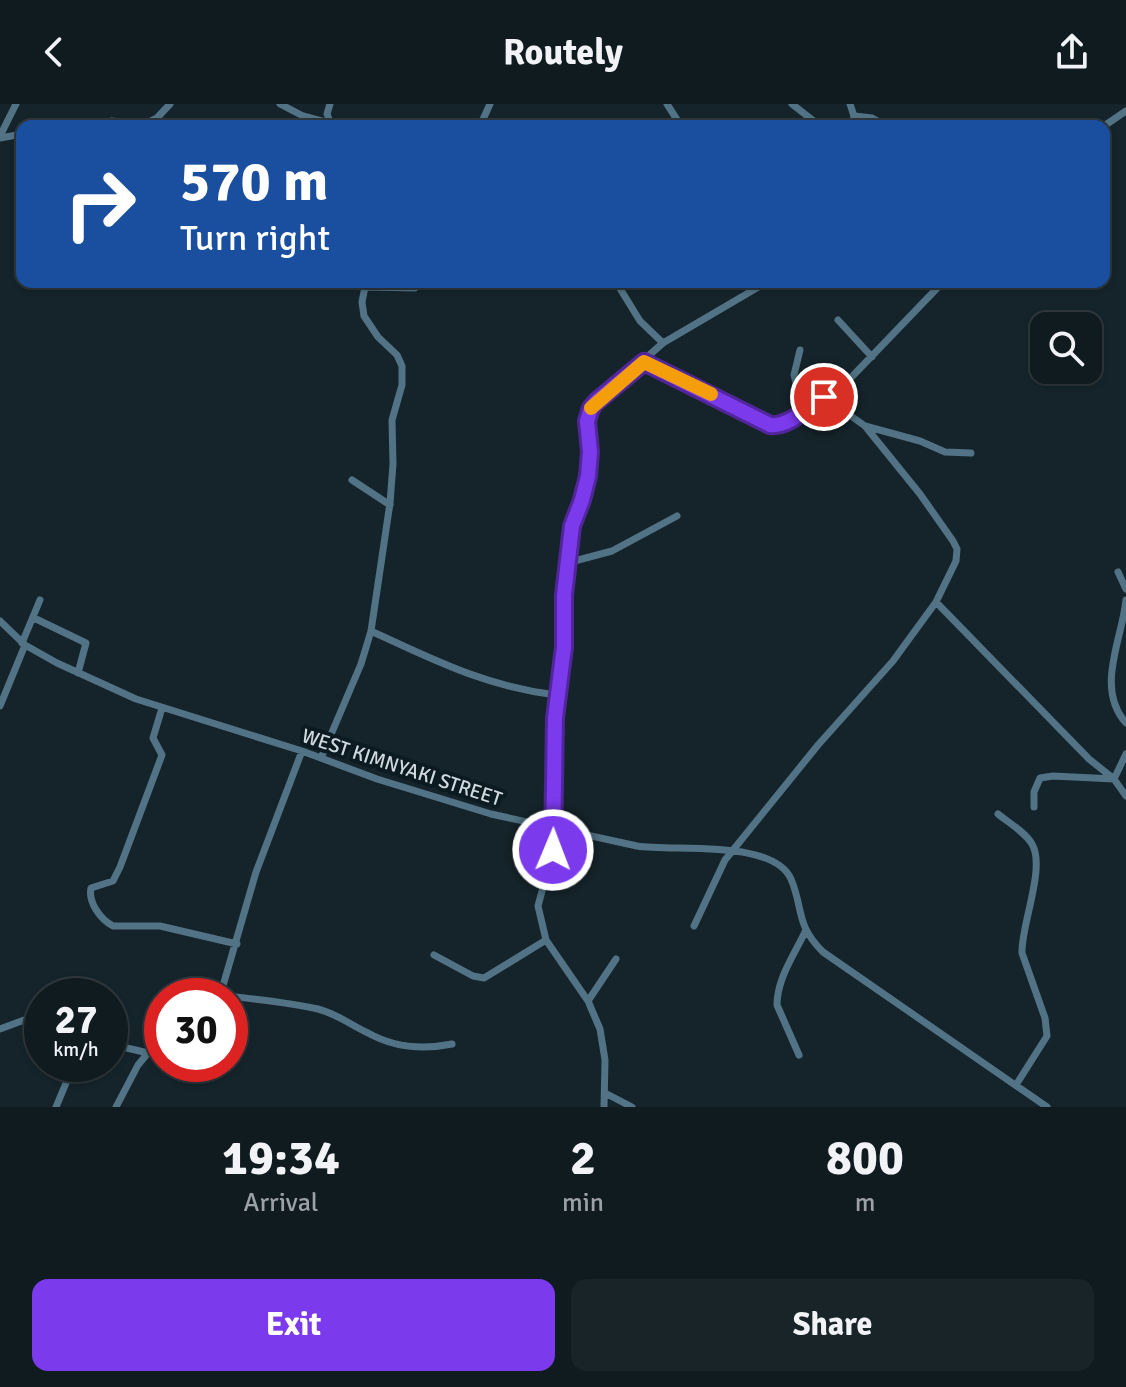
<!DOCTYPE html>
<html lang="en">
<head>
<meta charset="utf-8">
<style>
  :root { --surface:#101b20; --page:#192429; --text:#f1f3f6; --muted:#9ca1a5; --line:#30393e; --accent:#7c3aed }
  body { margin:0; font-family:Signika,sans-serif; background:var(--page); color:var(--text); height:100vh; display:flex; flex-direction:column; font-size:30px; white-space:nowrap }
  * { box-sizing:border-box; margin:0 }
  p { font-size:26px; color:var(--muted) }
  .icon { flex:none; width:44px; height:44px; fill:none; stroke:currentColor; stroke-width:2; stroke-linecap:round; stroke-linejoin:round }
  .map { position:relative; height:1003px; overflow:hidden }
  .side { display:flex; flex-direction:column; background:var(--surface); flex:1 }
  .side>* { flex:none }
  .top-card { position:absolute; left:16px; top:16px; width:1094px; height:168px; border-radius:16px; box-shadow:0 2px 6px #0004,0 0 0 2px var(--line); background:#1a4fa0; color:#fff; overflow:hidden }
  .fabs { position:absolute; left:1030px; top:208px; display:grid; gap:16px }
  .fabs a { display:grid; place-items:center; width:72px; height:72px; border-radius:16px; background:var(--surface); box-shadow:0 2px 6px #0004,0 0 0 2px var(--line); font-size:40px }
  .speed { position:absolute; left:24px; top:874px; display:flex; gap:16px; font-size:40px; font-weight:700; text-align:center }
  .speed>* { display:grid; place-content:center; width:104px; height:104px; border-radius:50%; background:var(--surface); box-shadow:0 2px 6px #0004,0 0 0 2px var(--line); line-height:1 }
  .speed small { font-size:20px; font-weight:400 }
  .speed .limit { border:12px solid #d22; background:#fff; color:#111 }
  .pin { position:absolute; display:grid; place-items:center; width:68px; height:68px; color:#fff; margin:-34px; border:4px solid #fff; border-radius:50%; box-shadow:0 2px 8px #0007 }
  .me { position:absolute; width:88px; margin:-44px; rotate:1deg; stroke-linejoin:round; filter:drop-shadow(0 0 6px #0008) }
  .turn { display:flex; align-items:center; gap:28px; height:168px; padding:0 32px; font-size:36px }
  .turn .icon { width:104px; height:104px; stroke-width:2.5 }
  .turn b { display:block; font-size:56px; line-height:68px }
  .eta { display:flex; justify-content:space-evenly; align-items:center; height:136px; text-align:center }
  .eta b { font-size:48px; font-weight:700; line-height:56px }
  .primary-button { display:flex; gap:16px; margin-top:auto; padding:16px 32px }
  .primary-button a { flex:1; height:92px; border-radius:16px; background:var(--accent); color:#fff; font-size:32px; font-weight:700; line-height:92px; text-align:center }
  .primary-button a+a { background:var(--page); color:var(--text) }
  header { display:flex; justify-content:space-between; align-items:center; height:104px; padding:0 32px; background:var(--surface); font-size:36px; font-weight:700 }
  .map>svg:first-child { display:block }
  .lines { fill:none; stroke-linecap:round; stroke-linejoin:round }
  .minor { stroke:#527385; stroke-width:7 }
  .route-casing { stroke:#51269a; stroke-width:20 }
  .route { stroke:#7c3aed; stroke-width:14 }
  .slow { stroke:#f59e0b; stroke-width:14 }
  .labels { text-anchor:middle; stroke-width:8; stroke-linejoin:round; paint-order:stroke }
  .street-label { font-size:20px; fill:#d0d9df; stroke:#0c1a22 }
</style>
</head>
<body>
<header><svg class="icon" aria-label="back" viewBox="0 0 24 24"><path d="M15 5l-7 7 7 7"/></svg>Routely<svg class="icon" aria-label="share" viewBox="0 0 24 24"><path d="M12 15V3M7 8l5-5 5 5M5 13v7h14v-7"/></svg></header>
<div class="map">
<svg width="1126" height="1003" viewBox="0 0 1126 1003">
  <rect width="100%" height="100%" fill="#15242b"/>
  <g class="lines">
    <!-- minor -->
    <path class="minor" d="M280,0L303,12L329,19
      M330,0L327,10L331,20
      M667,0L681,22
      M792,0L820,22
      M850,0L854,12L852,22
      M854,12L872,14L887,22
      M93,22L112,17L143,21L157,14L170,0
      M480,22L490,0
      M1104,22L1126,7
      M0,32L16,0
      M0,34L22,30
      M616,178L640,217L663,239
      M366,183L415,184
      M838,216L872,253
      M800,246L794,271L803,306
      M644,258L770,321L776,322L791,316L843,282L943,178
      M865,322L920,337L945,348L971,349
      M352,376L390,401
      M567,459L612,447L677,412
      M1118,468L1126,485
      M1126,496C1122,536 1095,584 1126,619
      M936,498L1089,655L1114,675L1126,692
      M34,514L86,539L78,569
      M0,517L25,541L57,559L136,595L302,647L377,675L491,710L637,742C676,748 773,735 791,775C804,806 795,820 823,848L1047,1003
      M371,527C436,557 485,582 556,591
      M22,539L40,496
      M0,602L25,541
      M162,604L153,634L162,651L120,763L113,777L91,784C88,798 100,815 113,822H160L237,840
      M321,654L361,560L371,527L390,399L393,360L392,316L402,281V262L397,251L378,233L364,212L362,198L366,178
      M1034,703V688L1040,674L1053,672L1114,675L1126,650
      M998,710C1009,719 1025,728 1032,740C1046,764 1021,821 1022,849L1045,914L1047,932L1016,981
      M694,822L725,756L818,641L893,557L936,498L956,457L957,445L953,437L920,390L865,322L824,293
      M434,851L473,872L484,874L546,836
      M220,891C253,895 287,898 318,905C337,910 351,921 368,929C395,944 422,946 452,940
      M220,892L256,768L302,647
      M588,897L616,855
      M0,925L27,915H42
      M110,940L148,949
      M799,951L777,901C777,875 794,851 805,828
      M605,989L632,1003
      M56,1003L74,960
      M116,1003L138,961L148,949L162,946
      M604,1003L605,956L600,925L588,897L546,836L538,802L553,746L555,614L564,543L563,501L570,439L572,422L582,396L588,372L590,348L587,317L591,304L597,297L663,239L767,178"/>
  </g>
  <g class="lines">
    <defs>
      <path id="route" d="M553,746L555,614L564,543V491L572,422L582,396L588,372L590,348L587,317L591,304L597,297L644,258L770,321C789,323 808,303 824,293"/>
    </defs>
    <!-- route casing -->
    <use href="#route" class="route-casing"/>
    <!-- route -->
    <use href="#route" class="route"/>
    <!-- slow -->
    <path class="slow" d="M591,304L644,258L711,290"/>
  </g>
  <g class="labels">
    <!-- street labels -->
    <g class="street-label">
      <text transform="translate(402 663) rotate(18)" y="7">WEST KIMNYAKI STREET</text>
    </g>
  </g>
</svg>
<div class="fabs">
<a><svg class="icon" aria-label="search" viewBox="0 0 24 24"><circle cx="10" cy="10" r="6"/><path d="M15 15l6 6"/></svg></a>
</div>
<div class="speed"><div>27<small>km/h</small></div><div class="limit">30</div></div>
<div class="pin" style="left:824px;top:293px;background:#d93025"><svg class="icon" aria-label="arrive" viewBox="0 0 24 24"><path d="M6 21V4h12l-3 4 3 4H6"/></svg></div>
<svg class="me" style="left:553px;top:746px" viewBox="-20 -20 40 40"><circle r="17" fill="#7c3aed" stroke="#fff" stroke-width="3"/><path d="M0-11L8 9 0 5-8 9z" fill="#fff"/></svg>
<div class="top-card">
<div class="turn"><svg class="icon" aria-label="right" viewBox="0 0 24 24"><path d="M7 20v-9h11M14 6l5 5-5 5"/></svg><div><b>570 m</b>Turn right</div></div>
</div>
</div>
<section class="side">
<div class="eta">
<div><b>19:34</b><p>Arrival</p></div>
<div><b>2</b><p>min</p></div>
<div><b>800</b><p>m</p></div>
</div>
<div class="primary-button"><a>Exit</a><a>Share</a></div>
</section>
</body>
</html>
